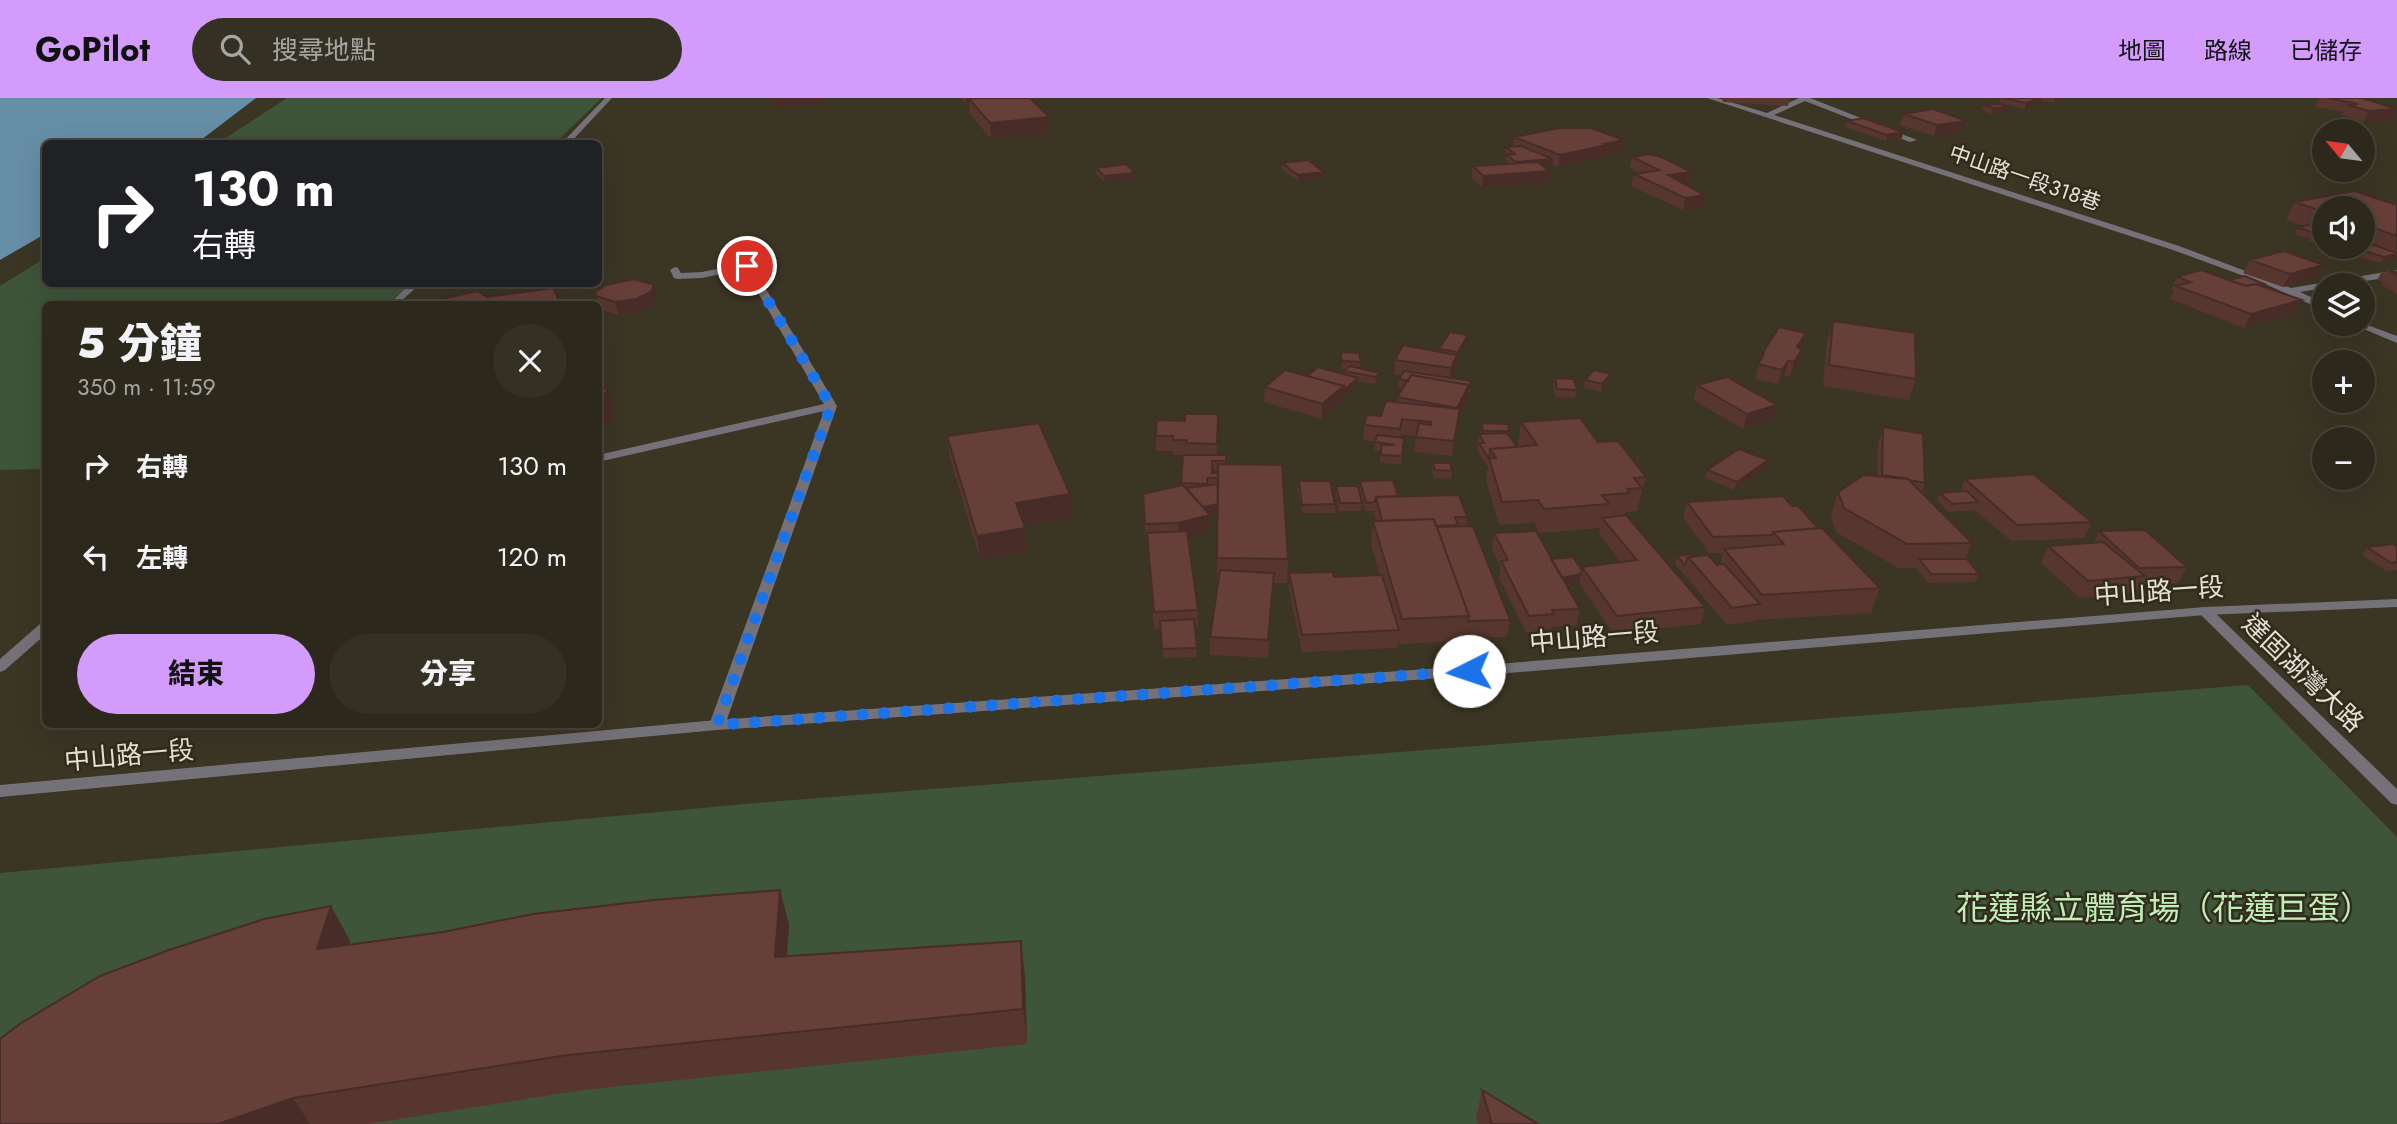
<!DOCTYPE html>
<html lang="zh-TW">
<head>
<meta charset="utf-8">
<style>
  :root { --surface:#2c281b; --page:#343024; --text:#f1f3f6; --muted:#a6a6a3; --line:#48443a; --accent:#d39cfc }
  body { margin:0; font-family:Jost,"Noto Sans TC",sans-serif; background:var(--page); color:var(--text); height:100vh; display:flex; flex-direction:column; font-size:26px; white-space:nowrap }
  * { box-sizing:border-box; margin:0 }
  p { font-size:23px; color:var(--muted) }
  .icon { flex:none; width:38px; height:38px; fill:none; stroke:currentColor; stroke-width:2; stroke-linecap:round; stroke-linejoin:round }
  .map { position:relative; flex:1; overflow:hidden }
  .sheet { position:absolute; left:42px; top:203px; width:560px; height:427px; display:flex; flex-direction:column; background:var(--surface); border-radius:10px; box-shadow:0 7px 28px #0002,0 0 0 2px var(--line) }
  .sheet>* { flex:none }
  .top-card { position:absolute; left:42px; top:42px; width:560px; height:147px; border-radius:10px; box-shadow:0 7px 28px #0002,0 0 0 2px var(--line); background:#202124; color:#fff; overflow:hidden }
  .needle { width:46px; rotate:299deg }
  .fabs { position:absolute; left:2312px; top:21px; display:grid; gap:14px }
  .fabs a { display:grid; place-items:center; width:63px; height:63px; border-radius:50%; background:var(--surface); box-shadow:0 7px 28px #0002,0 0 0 2px var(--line); font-size:35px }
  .pin { position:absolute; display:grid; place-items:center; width:60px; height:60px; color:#fff; margin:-30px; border:4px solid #fff; border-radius:50%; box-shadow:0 2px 7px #0007 }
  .me { position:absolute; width:77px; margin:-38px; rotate:266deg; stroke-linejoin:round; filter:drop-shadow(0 0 5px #0008) }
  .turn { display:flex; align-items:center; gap:24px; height:147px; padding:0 35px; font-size:32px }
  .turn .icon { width:91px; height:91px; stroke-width:2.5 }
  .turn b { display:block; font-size:49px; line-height:60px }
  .round { display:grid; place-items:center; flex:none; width:74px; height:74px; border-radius:37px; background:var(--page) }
  .overview { display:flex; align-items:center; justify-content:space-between; height:119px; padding:0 35px }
  h1 { font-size:42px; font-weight:800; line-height:52px }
  .button { display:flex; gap:14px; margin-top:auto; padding:14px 35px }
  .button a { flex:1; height:80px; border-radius:42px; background:var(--accent); color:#111; font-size:28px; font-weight:800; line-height:80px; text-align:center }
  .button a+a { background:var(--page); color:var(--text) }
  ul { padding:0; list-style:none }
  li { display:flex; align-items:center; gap:21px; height:91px; padding:0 35px }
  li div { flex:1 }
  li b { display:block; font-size:26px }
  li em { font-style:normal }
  header { display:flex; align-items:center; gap:42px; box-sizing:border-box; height:98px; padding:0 35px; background:var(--accent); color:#111 }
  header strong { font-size:33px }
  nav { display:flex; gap:38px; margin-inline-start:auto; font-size:24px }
  .search { width:490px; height:63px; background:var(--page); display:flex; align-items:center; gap:18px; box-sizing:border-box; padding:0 24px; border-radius:38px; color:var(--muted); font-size:26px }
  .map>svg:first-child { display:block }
  .green { fill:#3e553a }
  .water { fill:#668ea6 }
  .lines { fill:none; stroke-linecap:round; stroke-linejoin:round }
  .minor { fill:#757179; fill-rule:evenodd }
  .tertiary { fill:#757179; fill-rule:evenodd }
  .wall { fill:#583630; fill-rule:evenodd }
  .shaded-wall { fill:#472c27 }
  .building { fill:#663f38; stroke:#472c27; stroke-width:2 }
  .route { stroke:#1a73e8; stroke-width:12; stroke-dasharray:0 21.6 }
  .labels { text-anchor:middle; stroke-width:5; stroke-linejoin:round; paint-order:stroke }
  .far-street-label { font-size:21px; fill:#e5e1d7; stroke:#312b1b }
  .street-label { font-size:26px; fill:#e5e1d7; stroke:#312b1b }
  .near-park-label { font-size:32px; fill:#c1eeb8; stroke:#312b1b }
</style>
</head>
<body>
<header>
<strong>GoPilot</strong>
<div class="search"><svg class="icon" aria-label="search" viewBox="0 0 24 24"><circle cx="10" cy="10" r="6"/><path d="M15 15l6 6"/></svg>搜尋地點</div>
<nav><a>地圖</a><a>路線</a><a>已儲存</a></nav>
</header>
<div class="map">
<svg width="2397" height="1026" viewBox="0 0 2397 1026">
  <rect width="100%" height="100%" fill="#3b3524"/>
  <!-- green -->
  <path class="green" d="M287,0H602L555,45H218Z
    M45,160L46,186H410L388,206H46L45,371L0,372V188Z
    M2248,587L2397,739V1026H0V775L768,704Z"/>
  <!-- water -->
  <path class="water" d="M0,0H256L197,45L46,46L45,136L0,162Z"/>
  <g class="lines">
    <!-- minor -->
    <path class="minor" d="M605,0H612L569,46H561Z
      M1707,0H1717L1767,15L1799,0H1810L1917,42L1910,44L1805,3L1774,17L2179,148L2291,190L2397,172V178L2341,187H2324V190L2300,194L2324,205V212L2321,211L2263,185L2173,152Z
      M747,165L752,168L837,308L725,627L723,631H711L709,627L824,313L598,364V357L824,306L744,171L702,180L677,181L674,180L670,172L675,169L678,170L681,175L702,174Z
      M410,186H420L398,206H389Z
      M2362,225L2397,238V245L2352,226Z
      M2205,509L2210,510L2397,691V707L2391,705L2200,516L2198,513L2200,510Z
      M46,524V536L5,572L0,574V561L41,525Z"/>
    <!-- tertiary -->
    <path class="tertiary" d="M2397,501V509L2205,517L1497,576L717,632L0,699V687L717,622L1497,566L2205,509Z"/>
  </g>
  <!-- wall -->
  <path class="wall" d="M961,0H1030L1050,34L991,41L970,16L969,6H966Z
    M1722,0H1790L1788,8L1723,4Z
    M2001,0H2063L2062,2L2054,5L2041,2V4L2025,11L1999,5Z
    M2319,0H2362L2393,22L2364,24L2342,17L2343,14L2315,9Z
    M1984,7L2007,15L1991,16L1982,12Z
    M1904,16L1967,23L1963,33L1934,38L1900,27Z
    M1847,23L1903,34L1902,40L1886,43L1845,29Z
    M1514,39L1622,53L1605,57L1604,58L1558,69L1552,66L1543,68L1549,73L1548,85L1482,89L1471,80L1473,68L1510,66L1506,62L1507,57L1505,55L1506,49H1513Z
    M1632,59L1689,86H1685L1705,97L1702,109L1683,112L1631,88L1634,76L1639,75L1630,70Z
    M1282,65L1324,74V80L1298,83L1282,71Z
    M1096,70L1135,75V81L1105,84L1096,76Z
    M2295,104L2397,107L2396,162L2380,165L2327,149H2362V110H2324V148L2308,143L2310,141L2295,136L2298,129L2304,128L2286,122Z
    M2250,162L2324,167L2317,180L2283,189L2243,175Z
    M2389,173H2397V196L2382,187L2383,184L2377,182L2381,175Z
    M2177,179L2228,182L2263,188L2295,215L2244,230L2170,201L2174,193L2171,192Z
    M596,198L657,200L654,208L639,214L619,217L599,211Z
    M1833,223L1916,281L1909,302L1823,288L1827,244Z
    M1806,235L1798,265L1790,279L1784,278L1778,286L1755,281L1762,256Z
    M1467,245L1457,261L1456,271L1451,280L1470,291L1468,302L1459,318L1452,358L1414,354L1416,338L1401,336L1400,339L1404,340L1401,366L1380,365V353L1374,352L1375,344L1363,342L1364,327L1381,318L1397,305V299L1403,290L1398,289L1399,281L1401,277L1394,276L1395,262L1438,253L1439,251Z
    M1341,254L1361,264L1360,270L1380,275L1379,282L1375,286L1358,283L1357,287L1343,299V302L1322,321L1264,304L1265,289L1307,278L1344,276V273L1347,271H1342Z
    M1555,280L1577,292L1575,300L1556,299L1553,288Z
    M1585,282L1609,283L1601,294L1584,290Z
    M1697,287L1777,307L1773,322L1743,331L1694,302Z
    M1218,316L1217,357H1226V366L1288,461L1287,485H1273L1268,560L1210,557V539L1218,484H1217L1218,415L1209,416L1210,417V433L1188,439L1198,512V529H1195L1197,559L1163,560L1161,531H1154L1147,443H1146L1143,412V396L1181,387L1183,357H1174L1173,353H1156V338L1185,323ZM1212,371H1218V375H1212Z
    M1521,324L1598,344L1646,379L1637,413L1625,414L1624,418L1705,509L1701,526L1613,535L1579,485L1566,487L1580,511L1576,528L1552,529L1551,533L1526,535L1499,480L1501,469L1492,452L1494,435L1551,461L1582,472V469L1621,464L1599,436L1600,430L1540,435L1534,425L1499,427L1486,383L1488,369L1477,353L1479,336H1481V325L1509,333V337L1517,349H1519L1518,346Z
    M1883,329L1925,385L1922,395L1972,445L1965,461L1979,476L1975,484L1928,485L1916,470H1898L1836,434L1831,417L1838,394L1877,378L1878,345Z
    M947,338L1070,396L1071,420L1024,427L1027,454L980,461L950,360Z
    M1433,365L1452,373L1451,381L1434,380L1432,373Z
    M1765,370L1734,392L1705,380L1707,372Z
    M1965,381L2092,424L2084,440L2011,443L1975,412L1949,414L1937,403L1940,395L1960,394Z
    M1299,383L1335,406V415H1302L1298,392Z
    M1360,383L1398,398L1467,419L1466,429L1510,522L1507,539L1466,540V543L1399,546L1398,541L1397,550L1302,554L1289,492V475L1334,479L1380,477L1371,446L1373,423H1376L1374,413H1365L1359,391Z
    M1336,388L1362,405L1361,413H1339L1336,396Z
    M1687,404L1792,408L1818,430L1880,490L1871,515L1756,522L1755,523L1727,527L1675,466L1677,458L1692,459L1717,467L1720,466L1723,455H1709L1683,420Z
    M2099,433L2187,469L2178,485L2140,487L2136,494L2080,500L2041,465L2048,448L2094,445Z
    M2367,449H2397V472L2386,473L2362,457Z
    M780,792L789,827L787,858L1025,878L1027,946L583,992L368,1026H0L331,808L350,843L349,847L443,834Z
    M1482,992L1492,1026H1478L1476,1019Z"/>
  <!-- shaded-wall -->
  <path class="shaded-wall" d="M773,0H823V6L775,10Z
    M966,0H1003L969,1V6H966Z
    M2039,0H2042L2041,4L2025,11L2026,5Z
    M2055,0H2063L2062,2L2054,5Z
    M2009,9L2007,15L1991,16L1993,10Z
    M2397,11L2393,22L2364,24L2369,13Z
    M1049,19L1050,34L991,41L990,25Z
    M1967,23L1963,33L1934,38L1937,27Z
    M1903,34L1902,40L1886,43L1887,37Z
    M1624,42L1622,53L1605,57L1604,58L1558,69L1560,57Z
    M1553,61L1552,67L1514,70L1515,64Z
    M1549,73L1548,85L1482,89L1483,78Z
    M1324,74V80L1298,83V77Z
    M1692,74L1689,86L1666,89L1668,77Z
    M1135,75V81L1105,84L1104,78Z
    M1705,97L1702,109L1683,112L1685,100Z
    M2397,156L2396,162L2380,165L2384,159Z
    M2324,167L2317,180L2283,189L2290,176Z
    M654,187L657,200L654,208L639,214L619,217L615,204Z
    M2302,202L2295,215L2244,230L2251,216Z
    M1806,235L1802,249L1793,264L1797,249Z
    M1468,237L1467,245L1457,261L1456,271L1450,284L1451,270L1458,254Z
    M1802,251L1798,265L1790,279L1794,264Z
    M1788,263L1784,278L1778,286L1782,272Z
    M1380,275L1379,282L1375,286L1376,279Z
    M1611,276L1609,283L1601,294L1602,286Z
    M1358,280L1357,287L1343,299V302L1322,321V306L1344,288Z
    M1471,283L1468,302L1459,318L1452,358L1457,310Z
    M608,295L615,323L598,327V297Z
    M1777,307L1773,322L1743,331L1747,316Z
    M1768,362L1765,370L1734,392L1737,384Z
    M1070,396L1071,420L1018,428L1016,405Z
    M1218,406V415L1198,417V409Z
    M1210,417V433L1178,442V425Z
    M1025,430L1027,454L980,461L977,438Z
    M1581,476L1579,485L1559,488L1561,480Z
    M780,792L789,827L784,893L775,859Z
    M331,808L350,843L337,886L317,851Z
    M1021,843L1025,878L1027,946L1023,911Z
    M293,1000L310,1026H218Z"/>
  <!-- building -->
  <path class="building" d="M979,0H1030L1049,19L990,25L969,1Z
    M2003,0H2039L2026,5Z
    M2329,0H2362L2397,11L2369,13L2347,7L2358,6Z
    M2000,6L2009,9L1993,10L1984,7Z
    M1933,11L1967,23L1937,27L1904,16Z
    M1863,20L1903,34L1887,37L1847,23Z
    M1560,30H1591L1624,42L1604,46L1606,47L1560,57L1514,39Z
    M1521,48L1553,61L1515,64L1507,56H1515L1506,49Z
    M1650,56L1661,59L1692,74L1668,77L1705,97L1685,100L1634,76L1659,72L1632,59Z
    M1308,62L1324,74L1298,77L1282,65Z
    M1538,64L1549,73L1483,78L1473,68Z
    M1126,66L1135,75L1104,78L1096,70Z
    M2354,93L2397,107V138L2362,126V110H2324V114L2295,104Z
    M2314,126L2324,129V140L2312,137L2316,136L2298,129Z
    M2362,143H2364L2365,147L2371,146L2397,155V156L2384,159L2351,149H2362Z
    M2284,153L2324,167L2290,176L2250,162Z
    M2201,172L2246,188L2256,186L2302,202L2251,216L2176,188L2191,184L2177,179Z
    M2389,173L2397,174V178Z
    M2245,178L2264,186L2259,187L2256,186L2246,188L2228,182Z
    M634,181L654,187L651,194L636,201L615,204L596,198L595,194L606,187Z
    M553,190L561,206H419L478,193L487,199Z
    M1833,223L1915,235L1916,281L1829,267Z
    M1779,229L1806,235L1797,249L1802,251L1794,264L1788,263L1782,272L1758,266L1764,256H1762Z
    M1450,234L1468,237L1458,254L1439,251Z
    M1403,247L1457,257L1451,270L1395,262Z
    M1341,254L1359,255L1361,264L1342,263Z
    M1350,268L1380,275L1376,279L1344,273Z
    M1318,269L1358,280L1344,292V288L1307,278Z
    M1285,272L1344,288L1322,306L1265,289Z
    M1594,272L1611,276L1602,286L1585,282Z
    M1404,273L1471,283L1469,287L1411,277L1408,283L1399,281Z
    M1411,277L1469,287L1457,310L1397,299Z
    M598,278L608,295L598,297Z
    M1727,279L1777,307L1747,316L1697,287Z
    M1555,280L1574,281L1577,292L1557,291Z
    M1386,303L1460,311L1454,343L1416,339L1419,325L1431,327V324L1402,321L1400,331L1364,327L1367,317L1381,318Z
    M1185,316H1218L1217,346L1186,345L1187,342H1173V338H1156L1157,322L1185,323Z
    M1580,320L1598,344L1618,343L1646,379L1634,380L1642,390L1627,391L1629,395L1602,397L1609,406L1544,411L1538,402L1502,404L1489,360H1496L1490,351L1537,347L1521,324Z
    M1039,325L1070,396L1016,405L1025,430L977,438L947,338Z
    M1481,325L1508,326L1509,333H1483Z
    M1883,329L1923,336L1925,385L1909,382L1908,381L1882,377Z
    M1507,335L1517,349L1490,351L1489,361L1479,345H1484L1479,336Z
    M1377,337L1404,340L1402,358L1381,357V347H1395L1375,344Z
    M1739,351L1768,362L1737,384L1707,372Z
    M1183,357H1226V363H1212V375H1218V380H1207V386L1181,385Z
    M1433,365H1450L1452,373L1435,372Z
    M1218,366L1282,367L1288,461L1217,460Z
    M2033,376L2092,424L2017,427L1965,381Z
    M1864,377L1908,381L1972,445L1907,446L1844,410L1838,394Z
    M1393,382L1398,398L1376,399L1375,404L1366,405L1360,383Z
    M1299,383H1330L1335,406L1302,407Z
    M1218,386V406L1203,409L1186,390Z
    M1183,387L1210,417L1178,425L1145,426L1143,396Z
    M1336,388H1358L1362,405H1340Z
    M1967,393L1978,404L1952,406L1940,395Z
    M1459,397L1467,419H1455L1458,427L1436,428L1434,421L1382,423L1376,399Z
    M1783,398L1792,408H1798L1818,430L1773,434L1772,437L1713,439L1687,404Z
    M1626,417L1705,509L1617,518L1582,469L1637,462L1602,420Z
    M1434,421L1469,518L1402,521L1373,423Z
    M1473,428L1510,522L1468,523L1469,518L1437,429Z
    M1822,430L1880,490L1762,497L1724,451L1784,446L1773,434Z
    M2145,432L2187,469L2139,470L2099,433Z
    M1187,433L1198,512L1154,514L1147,435Z
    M1536,433L1580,511L1552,512L1554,516L1529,518L1501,463L1508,462L1494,435Z
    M2103,444L2145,478L2088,483L2048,448Z
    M2393,446L2397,449V464L2391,465L2367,449Z
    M1690,456L1692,459H1688L1685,467L1677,458Z
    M1708,457L1717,467L1724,466L1760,506L1732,510L1688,459Z
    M1573,459L1582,472L1581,476L1562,480L1551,461Z
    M1919,461H1967L1979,476H1931Z
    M1220,472L1274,475L1268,542L1210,539Z
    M1333,474L1334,479L1382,477L1399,532L1302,537L1289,475Z
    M1194,521L1197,550L1162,551L1160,523Z
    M780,792L775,859L1021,843L1023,911L568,957L293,1000L218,1026H0V941L21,925L100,878L169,852L264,821L331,808L317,851L443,834L533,816L654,802Z
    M1482,992L1538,1026H1492Z"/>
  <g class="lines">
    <!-- route -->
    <path class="route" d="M747,168L831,308L717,627L1469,573"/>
  </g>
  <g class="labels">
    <!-- far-street labels -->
    <g class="far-street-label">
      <text transform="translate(2025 80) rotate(19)" y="7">中山路一段318巷</text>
    </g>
    <!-- street labels -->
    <g class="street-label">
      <text transform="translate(2159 493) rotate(-4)" y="9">中山路一段</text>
      <text transform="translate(1594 539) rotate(-5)" y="9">中山路一段</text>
      <text transform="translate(2303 575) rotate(44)" y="9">達固湖灣大路</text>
      <text transform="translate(129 657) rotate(-5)" y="9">中山路一段</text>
    </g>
    <!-- near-park labels -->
    <g class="near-park-label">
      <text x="2164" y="821">花蓮縣立體育場（花蓮巨蛋）</text>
    </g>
  </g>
</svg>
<div class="fabs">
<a><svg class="needle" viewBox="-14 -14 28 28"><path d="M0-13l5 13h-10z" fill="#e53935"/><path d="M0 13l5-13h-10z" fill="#a6a6a3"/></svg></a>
<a><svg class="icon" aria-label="sound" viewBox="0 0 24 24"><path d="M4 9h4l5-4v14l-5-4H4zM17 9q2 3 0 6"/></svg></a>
<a><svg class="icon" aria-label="layers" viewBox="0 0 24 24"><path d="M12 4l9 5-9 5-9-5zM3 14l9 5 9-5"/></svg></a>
<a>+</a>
<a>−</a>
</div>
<div class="pin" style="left:747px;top:168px;background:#d93025"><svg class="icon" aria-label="arrive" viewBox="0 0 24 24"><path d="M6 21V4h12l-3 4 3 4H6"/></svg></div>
<svg class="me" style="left:1469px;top:573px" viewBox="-20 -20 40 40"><circle r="19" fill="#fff"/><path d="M0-13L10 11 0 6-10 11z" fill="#1a73e8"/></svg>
<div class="top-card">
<div class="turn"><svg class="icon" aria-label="right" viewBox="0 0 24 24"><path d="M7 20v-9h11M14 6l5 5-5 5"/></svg><div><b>130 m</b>右轉</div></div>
</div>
<section class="sheet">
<div class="overview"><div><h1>5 分鐘</h1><p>350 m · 11:59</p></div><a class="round"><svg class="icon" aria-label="close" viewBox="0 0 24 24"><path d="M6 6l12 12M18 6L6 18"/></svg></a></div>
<ul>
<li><svg class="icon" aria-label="right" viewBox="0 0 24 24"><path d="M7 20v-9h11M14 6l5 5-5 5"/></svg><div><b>右轉</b></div><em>130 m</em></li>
<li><svg class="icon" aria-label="left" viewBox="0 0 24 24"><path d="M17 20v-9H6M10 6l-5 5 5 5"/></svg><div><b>左轉</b></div><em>120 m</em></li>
</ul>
<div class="button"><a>結束</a><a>分享</a></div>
</section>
</div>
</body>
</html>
